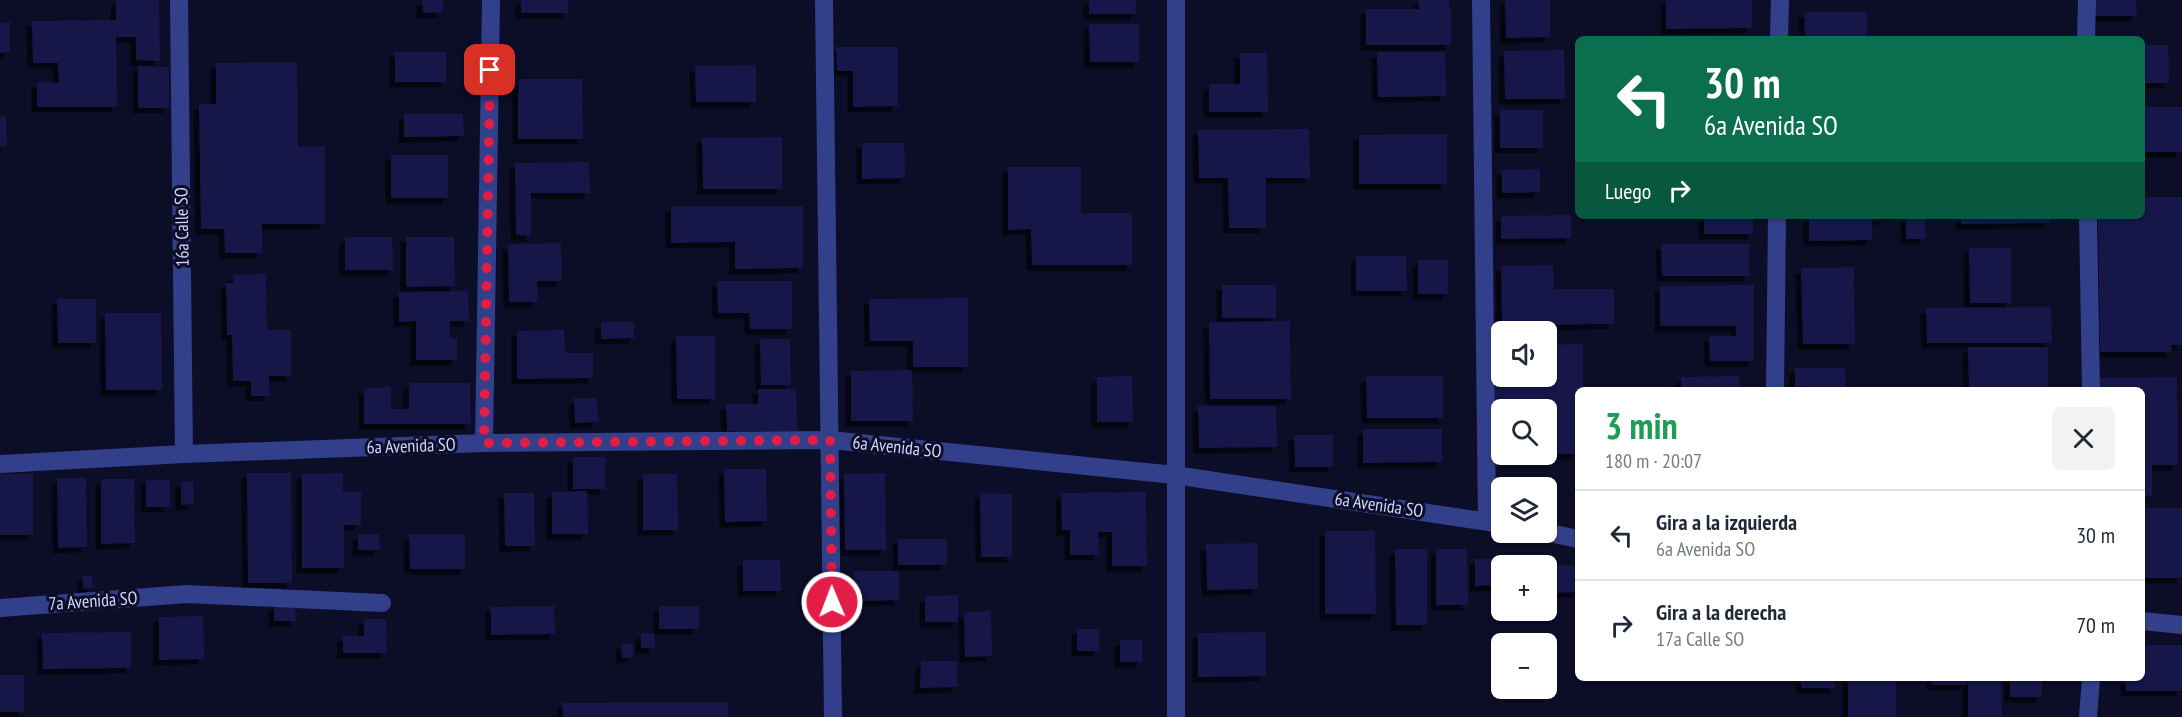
<!DOCTYPE html>
<html lang="es">
<head>
<meta charset="utf-8">
<style>
  :root { --surface:#fff; --page:#f2f2f3; --text:#1f2937; --muted:#747a83; --line:#e0e1e3 }
  body { margin:0; font-family:"PT Sans Narrow",sans-serif; background:var(--page); color:var(--text); height:100vh; display:flex; flex-direction:column; font-size:22px; white-space:nowrap }
  * { box-sizing:border-box; margin:0 }
  p { font-size:20px; color:var(--muted) }
  .icon { flex:none; width:33px; height:33px; fill:none; stroke:currentColor; stroke-width:2; stroke-linecap:round; stroke-linejoin:round }
  .map { position:relative; flex:1; overflow:hidden }
  .details { position:absolute; left:1575px; top:387px; width:570px; height:294px; display:flex; flex-direction:column; background:var(--surface); border-radius:9px; box-shadow:0 2px 4px #0004 }
  .details>* { flex:none }
  .hud { position:absolute; left:1575px; top:36px; width:570px; height:183px; border-radius:9px; box-shadow:0 2px 4px #0004; background:#0b6e4f; color:#fff; overflow:hidden }
  .fabs { position:absolute; left:1491px; top:321px; display:grid; gap:12px }
  .fabs a { display:grid; place-items:center; width:66px; height:66px; border-radius:9px; background:var(--surface); box-shadow:0 2px 4px #0004; font-size:30px }
  .pin { position:absolute; display:grid; place-items:center; width:51px; height:51px; color:#fff; margin:-26px; border-radius:12px; box-shadow:0 3px 9px #0006 }
  .me { position:absolute; width:66px; margin:-33px; rotate:359deg; stroke-linejoin:round; filter:drop-shadow(0 0 4px #0008) }
  .turn { display:flex; align-items:center; gap:21px; height:126px; padding:0 30px; font-size:27px }
  .turn .icon { width:78px; height:78px; stroke-width:2.5 }
  .turn b { display:block; font-size:42px; line-height:51px }
  .then { display:flex; align-items:center; height:57px; padding:0 30px; background:#0003; gap:12px; font-size:22px }
  .round { display:grid; place-items:center; flex:none; width:63px; height:63px; border-radius:9px; background:var(--page) }
  .overview { display:flex; align-items:center; justify-content:space-between; height:102px; padding:0 30px }
  h1 { font-size:36px; font-weight:700; line-height:45px; color:#1e9e55 }
  ul { padding:0; list-style:none }
  li { display:flex; align-items:center; gap:18px; height:90px; padding:0 30px; border-top:2px solid var(--line) }
  li div { flex:1 }
  li b { display:block; font-size:22px }
  li em { font-style:normal }
  .map>svg:first-child { display:block }
  .building { fill:#17164a; filter:url(#shadow) }
  .lines { fill:none; stroke-linecap:round; stroke-linejoin:round }
  .minor { stroke:#32408b; stroke-width:18 }
  .route { stroke:#e11d48; stroke-width:10; stroke-dasharray:0 18 }
  .labels { text-anchor:middle; stroke-width:6; stroke-linejoin:round; paint-order:stroke }
  .street-label { font-size:18px; fill:#d3d6ff; stroke:#0c0d27 }
</style>
</head>
<body>
<div class="map">
<svg width="2182" height="717" viewBox="0 0 2182 717">
  <defs>
    <filter id="shadow"><feDropShadow dx="-5.5" dy="5.5" stdDeviation="0" flood-color="#0009"/></filter>
  </defs>
  <rect width="100%" height="100%" fill="#0c0d27"/>
  <!-- building -->
  <path class="building" d="M116,0H159L160,61L136,60V37H116L117,107H37V82L59,83L58,63H33L32,21L116,20Z
    M422,0H443V12L423,13Z
    M521,0H568V13H521Z
    M1089,0H1136V14H1089Z
    M1419,0H1449V9H1451V45H1366V9H1419Z
    M1505,0H1550V37L1506,38Z
    M1666,0H1752V28L1666,29Z
    M2095,0H2136L2137,16H2095Z
    M1804,12H1867V39H1805Z
    M10,22V52L0,53V23Z
    M1089,24H1139V62H1090Z
    M2142,45H2168L2169,83H2142Z
    M836,47H898V106L853,107V71H837Z
    M1564,50L1565,99H1505L1504,51Z
    M395,52H446V82H395Z
    M1377,52H1445L1446,96L1378,97Z
    M1240,53H1267L1268,112H1209V84H1240Z
    M297,62L298,147L325,146V224H262V253H225L224,229H201L199,104H216V63Z
    M756,65V102H696L695,66Z
    M138,66L169,67V108H138Z
    M518,79H582L583,139H518Z
    M2142,107H2182V152H2142Z
    M1500,110H1543V148H1500Z
    M404,114H463L464,136L404,137Z
    M6,115L7,146L0,147V116Z
    M1309,129L1310,178H1266V228H1229L1228,178H1199L1198,130Z
    M1447,134V184H1359V135Z
    M782,137V189H703L702,138Z
    M862,143H904L905,178L862,179Z
    M391,155H448V198H391Z
    M589,162L590,193H531V236L516,235L515,163Z
    M1008,167H1081V213H1132V265H1032L1031,229L1008,230Z
    M1540,169V192L1502,193V170Z
    M2142,197H2182V345H2171L2172,352H2100L2098,216H2142Z
    M671,206H803V268L735,269V242L671,243Z
    M1571,215V238L1501,239V216Z
    M1704,216H1753V234H1704Z
    M1809,216H1884V219H1872V240L1809,241Z
    M1906,216H1925V239H1906Z
    M1961,216H2050V223L1961,224Z
    M345,237H392L393,270H345Z
    M406,237H454L455,286L406,287Z
    M561,243L562,281H537L538,302H509L508,244Z
    M1661,244H1749V276H1662Z
    M1969,248H2011V303H1970Z
    M1356,256H1406L1407,291H1356Z
    M1418,260H1448V294H1418Z
    M1553,265L1554,289H1614V324L1502,325L1501,266Z
    M1854,267L1855,344H1803L1801,268Z
    M266,274L267,330H291V376H269V396H251V381H233L232,335H227L226,283H233V275Z
    M717,281H792V329H750L749,313H718Z
    M1222,285H1276V318H1222Z
    M1754,285V361H1710L1709,336H1736V326H1660V286Z
    M468,291L469,321H450V338H457V360H416V321L399,322V292Z
    M968,298V367H913V341H870L869,299Z
    M57,299H96V343H58Z
    M2051,307L2052,343H1927L1926,308Z
    M105,313H161L162,390H106Z
    M1290,321L1291,399H1210L1209,322Z
    M601,322H634V338L601,339Z
    M564,330L565,353H593V378L517,379V331Z
    M676,336H715V399H677Z
    M760,339H790L791,385H761Z
    M1583,344V390H1578V454H1546V410H1502V454H1495L1493,345H1502V376H1546V345Z
    M1968,347H2048V390H1969Z
    M1795,368H1845L1846,390H1795Z
    M912,370L913,421H851V371Z
    M1132,376L1133,422H1097V377Z
    M1366,376H1443V418H1367Z
    M1739,376V390H1682L1681,377Z
    M2177,377L2178,465H2152V496H2142V390H2096V378Z
    M409,383H470L471,424H364V388L391,387V409H409Z
    M758,389H796L797,431H727L726,404H758Z
    M574,398H597L598,422L575,423Z
    M1198,406H1276L1277,447L1199,448Z
    M1363,429H1442V462L1363,463Z
    M1294,435H1333V467H1295Z
    M573,457H605V489H573Z
    M724,469H766L767,521L725,522Z
    M247,473H291L292,583H248Z
    M343,473V492H361V525H344V568H302V474Z
    M885,473L886,550H845L844,474Z
    M0,474H33V535H0Z
    M643,474H677L678,530H643Z
    M57,478H86L87,547L58,548Z
    M101,479H134L135,543L101,544Z
    M146,480H170V507H146Z
    M181,482H193L194,504L181,505Z
    M587,491L588,534H552V492Z
    M1146,492L1147,566H1112V532H1098L1099,555H1070V530H1062L1061,493Z
    M504,493H534L535,546H505Z
    M980,493L1012,494V557H981Z
    M2142,508H2182V578H2142Z
    M1325,531H1375L1376,614H1325Z
    M358,534H379L380,550H358Z
    M409,534H465V569H410Z
    M898,539H947V565H898Z
    M1258,543V589L1207,590L1206,544Z
    M1395,549H1427V625H1396Z
    M1436,549H1467L1468,605H1436Z
    M1506,558V566H1502V585L1475,586V559Z
    M743,560H780L781,591H743Z
    M1537,560V566H1513V561Z
    M1549,565H1578V592L1550,593Z
    M853,571H899V600L853,601Z
    M83,576H92L93,588L83,589Z
    M958,595V622H925V596Z
    M295,604L296,621H274V605Z
    M554,606L555,634L491,635V607Z
    M659,606H699V629H659Z
    M991,611L992,656L965,657L964,612Z
    M203,616L204,659L159,660V617Z
    M364,619H386L387,653H343V636H364Z
    M1077,629H1099V651H1077Z
    M131,632V668L43,669L42,633Z
    M1266,632V676L1198,677V633Z
    M641,633H654L655,648H641Z
    M1120,640H1142V662H1120Z
    M621,644H633V657L622,658Z
    M2142,645H2182V691H2126L2125,678H2142Z
    M921,661H957V687L920,688Z
    M0,675H24V712H0Z
    M1801,678H1835V688H1801Z
    M1848,678H1896V717H1848Z
    M1932,678H1967V685H1932Z
    M1968,678H2001L2002,717H1968Z
    M2010,678H2042V697H2010Z
    M728,702V717H563V703Z"/>
  <g class="lines">
    <!-- minor -->
    <path class="minor" d="M179,0L184,454
      M824,0L833,717
      M1176,0V717
      M1481,0L1487,521
      M1779,39L1780,0
      M2086,39L2087,0
      M2088,216L2091,390
      M1775,390L1777,216
      M484,443L491,0
      M0,464L184,454L484,443L830,440L1175,475L1502,524
      M1545,532L1578,539
      M0,608L187,594L382,603
      M2142,621L2182,625
      M2088,717L2091,678"/>
  </g>
  <g class="lines">
    <!-- route -->
    <path class="route" d="M490,70L484,443L830,440L832,602"/>
  </g>
  <g class="labels">
    <!-- street labels -->
    <g class="street-label">
      <text transform="translate(182 227) rotate(-91)" y="6">16a Calle SO</text>
      <text transform="translate(411 446) rotate(-2)" y="6">6a Avenida SO</text>
      <text transform="translate(897 447) rotate(6)" y="6">6a Avenida SO</text>
      <text transform="translate(1379 505) rotate(8)" y="6">6a Avenida SO</text>
      <text transform="translate(93 601) rotate(-4)" y="6">7a Avenida SO</text>
    </g>
  </g>
</svg>
<div class="fabs">
<a><svg class="icon" aria-label="sound" viewBox="0 0 24 24"><path d="M4 9h4l5-4v14l-5-4H4zM17 9q2 3 0 6"/></svg></a>
<a><svg class="icon" aria-label="search" viewBox="0 0 24 24"><circle cx="10" cy="10" r="6"/><path d="M15 15l6 6"/></svg></a>
<a><svg class="icon" aria-label="layers" viewBox="0 0 24 24"><path d="M12 4l9 5-9 5-9-5zM3 14l9 5 9-5"/></svg></a>
<a>+</a>
<a>−</a>
</div>
<div class="pin" style="left:490px;top:70px;background:#d93025"><svg class="icon" aria-label="arrive" viewBox="0 0 24 24"><path d="M6 21V4h12l-3 4 3 4H6"/></svg></div>
<svg class="me" style="left:832px;top:602px" viewBox="-20 -20 40 40"><circle r="17" fill="#e11d48" stroke="#fff" stroke-width="3"/><path d="M0-11L8 9 0 5-8 9z" fill="#fff"/></svg>
<div class="hud">
<div class="turn"><svg class="icon" aria-label="left" viewBox="0 0 24 24"><path d="M17 20v-9H6M10 6l-5 5 5 5"/></svg><div><b>30 m</b>6a Avenida SO</div></div>
<div class="then">Luego<svg class="icon" aria-label="right" viewBox="0 0 24 24"><path d="M7 20v-9h11M14 6l5 5-5 5"/></svg></div>
</div>
<section class="details">
<div class="overview"><div><h1>3 min</h1><p>180 m · 20:07</p></div><a class="round"><svg class="icon" aria-label="close" viewBox="0 0 24 24"><path d="M6 6l12 12M18 6L6 18"/></svg></a></div>
<ul>
<li><svg class="icon" aria-label="left" viewBox="0 0 24 24"><path d="M17 20v-9H6M10 6l-5 5 5 5"/></svg><div><b>Gira a la izquierda</b><p>6a Avenida SO</p></div><em>30 m</em></li>
<li><svg class="icon" aria-label="right" viewBox="0 0 24 24"><path d="M7 20v-9h11M14 6l5 5-5 5"/></svg><div><b>Gira a la derecha</b><p>17a Calle SO</p></div><em>70 m</em></li>
</ul>
</section>
</div>
</body>
</html>
